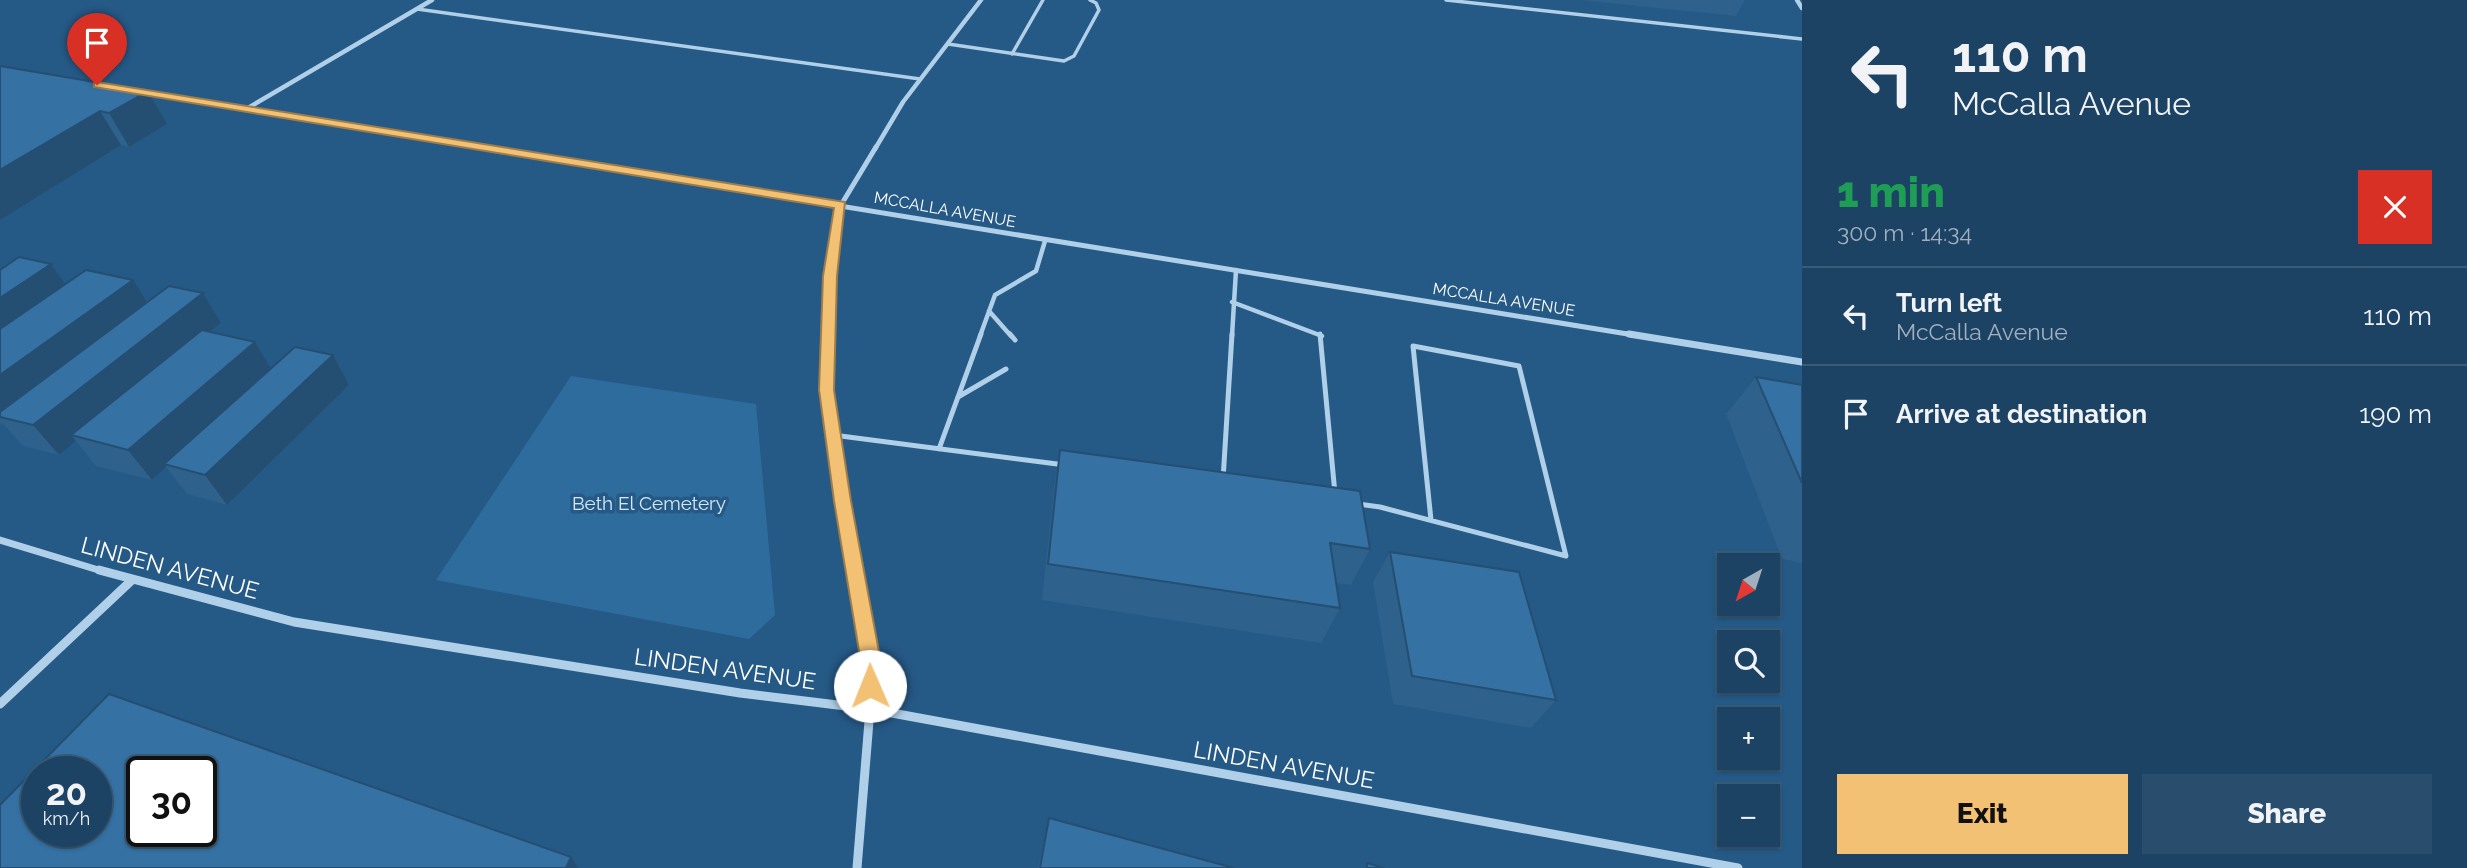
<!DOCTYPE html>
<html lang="en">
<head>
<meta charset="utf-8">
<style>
  :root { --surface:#1c4364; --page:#294e6d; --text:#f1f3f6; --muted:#a0b0bf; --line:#3a5c78; --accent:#f2c174 }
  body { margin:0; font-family:Raleway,sans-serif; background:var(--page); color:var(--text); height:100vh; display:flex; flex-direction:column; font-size:26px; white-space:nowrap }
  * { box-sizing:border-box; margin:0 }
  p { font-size:23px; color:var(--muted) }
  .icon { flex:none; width:38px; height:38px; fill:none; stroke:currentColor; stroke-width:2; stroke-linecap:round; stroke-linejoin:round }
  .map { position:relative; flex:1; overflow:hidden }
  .side { display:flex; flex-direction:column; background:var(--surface); width:665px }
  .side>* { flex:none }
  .banner { background:#1c4364; color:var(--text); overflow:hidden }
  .needle { width:46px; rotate:219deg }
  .controls { position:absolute; left:1717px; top:553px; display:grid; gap:14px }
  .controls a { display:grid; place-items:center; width:63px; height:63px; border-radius:0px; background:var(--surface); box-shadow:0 2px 5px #0004,0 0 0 2px var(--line); font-size:35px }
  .speed { position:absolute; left:21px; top:756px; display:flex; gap:14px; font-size:35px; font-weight:700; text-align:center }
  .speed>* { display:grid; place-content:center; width:91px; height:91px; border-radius:50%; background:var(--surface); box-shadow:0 2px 5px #0004,0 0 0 2px var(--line); line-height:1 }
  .speed small { font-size:18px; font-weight:400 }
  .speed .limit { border:4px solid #111; border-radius:10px; background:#fff; color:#111 }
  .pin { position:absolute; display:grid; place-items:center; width:60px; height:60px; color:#fff; margin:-72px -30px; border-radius:50% 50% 50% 0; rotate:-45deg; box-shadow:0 0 7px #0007 }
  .pin .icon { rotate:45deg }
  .me { position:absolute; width:77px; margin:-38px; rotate:359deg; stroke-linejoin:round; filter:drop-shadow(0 0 5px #0008) }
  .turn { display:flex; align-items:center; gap:24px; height:147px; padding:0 35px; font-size:32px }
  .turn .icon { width:91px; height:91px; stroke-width:2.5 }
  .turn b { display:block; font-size:49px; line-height:60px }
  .round { display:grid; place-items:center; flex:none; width:74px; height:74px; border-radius:0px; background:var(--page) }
  .summary { display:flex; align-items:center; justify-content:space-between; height:119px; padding:0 35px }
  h1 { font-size:42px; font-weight:800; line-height:52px; color:#1e9e55 }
  .cta { display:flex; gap:14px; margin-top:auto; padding:14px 35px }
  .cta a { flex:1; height:80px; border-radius:0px; background:var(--accent); color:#111; font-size:28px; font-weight:800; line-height:80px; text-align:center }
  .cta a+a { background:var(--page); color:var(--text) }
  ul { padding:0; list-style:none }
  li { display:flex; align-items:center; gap:21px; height:98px; padding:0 35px; border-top:2px solid var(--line) }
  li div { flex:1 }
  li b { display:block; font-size:26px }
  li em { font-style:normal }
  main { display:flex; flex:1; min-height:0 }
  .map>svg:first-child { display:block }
  .green { fill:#2f6c9e }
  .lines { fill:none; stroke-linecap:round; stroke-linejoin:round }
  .lane-far2 { stroke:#b0cfe8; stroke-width:3.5 }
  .lane-far1 { stroke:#b0cfe8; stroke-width:4.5 }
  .lane { stroke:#b0cfe8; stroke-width:5 }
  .street-far3 { stroke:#b0cfe8; stroke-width:4.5 }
  .street-far2 { stroke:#b0cfe8; stroke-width:5 }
  .street-far1 { stroke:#b0cfe8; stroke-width:7 }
  .street { stroke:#b0cfe8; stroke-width:9 }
  .wall { fill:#2e618c }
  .shaded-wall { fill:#254f72 }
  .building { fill:#3571a3; stroke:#254f72; stroke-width:2; fill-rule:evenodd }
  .route { fill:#f2c174; stroke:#9d7d4b; stroke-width:2 }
  .labels { text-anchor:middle; stroke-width:7; stroke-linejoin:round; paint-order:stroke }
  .far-street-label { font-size:16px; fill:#fff; stroke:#255986 }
  .park-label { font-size:19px; fill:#d4e7f7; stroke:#255986 }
  .near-street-label { font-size:23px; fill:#fff; stroke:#255986 }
</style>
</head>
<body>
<main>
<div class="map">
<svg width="1802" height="868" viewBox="0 0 1802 868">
  <rect width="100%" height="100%" fill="#255986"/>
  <!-- green -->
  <path class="green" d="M571,376L756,404L775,615L749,639L436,580Z"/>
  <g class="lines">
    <!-- lane-far2 -->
    <path class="lane-far2" d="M1446,0L1802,39
      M417,9L920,79
      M948,44L1064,61L1074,56L1099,10L1096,3L1090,0
      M1012,54L1043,0"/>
    <!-- lane-far1 -->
    <path class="lane-far1" d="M1232,302L1322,336
      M989,311L1011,336
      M980,336L995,295L1036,271L1045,241
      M1232,336L1236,270"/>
    <!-- lane -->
    <path class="lane" d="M1010,334L1015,340
      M1320,334L1335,494
      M958,397L1006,369
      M833,435L1065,465
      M939,449L981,334
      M1223,480L1232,334
      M1358,504L1380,507L1566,556L1519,366L1413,346L1431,520"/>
    <!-- street-far3 -->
    <path class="street-far3" d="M1797,0L1802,8
      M141,92L488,149
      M248,108L432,0
      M875,149L903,102L981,0"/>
    <!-- street-far2 -->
    <path class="street-far2" d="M477,147L1640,336
      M827,336L835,234L841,205L876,147"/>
    <!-- street-far1 -->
    <path class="street-far1" d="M827,334L826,390L855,572
      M1629,334L1802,362
      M0,540L105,572"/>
    <!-- street -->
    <path class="street" d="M99,570L294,622L740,693L870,709L1738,868
      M854,570L870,657V709L857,868
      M0,704L132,580"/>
  </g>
  <!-- wall -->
  <path class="wall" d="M1579,0H1745L1736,16Z
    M0,66L148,91L167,124L129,147L121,145L0,220Z
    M0,268L65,284L147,302L203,293L221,323L211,332L255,342L271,369L333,355L349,385L227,505L187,494L166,467L152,480L96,466L76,441L59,455L23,446L2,423L0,425Z
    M1756,377L1802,385V563L1782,559L1726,414Z
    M1060,450L1370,549L1351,585L1336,583L1340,608L1321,643L1042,600L1054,487Z
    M1390,552L1556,700L1531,728L1393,704L1373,582Z
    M1049,818L1234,868H1038Z"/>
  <!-- shaded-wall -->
  <path class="shaded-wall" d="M148,91L167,124L129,147L109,113Z
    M100,111L121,145L0,220V170Z
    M51,264L72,294L0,344V298Z
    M133,280L152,310L0,417V375Z
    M203,293L221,323L81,438L71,435L76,441L59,455L33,425Z
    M255,342L273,372L164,464L166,467L152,480L128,450Z
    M333,355L349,385L227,505L205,475Z
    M571,857L578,868H566Z"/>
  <!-- building -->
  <path class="building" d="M0,66L148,91L109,113L100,111L0,170Z
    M19,257L51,264L0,298V270Z
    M86,270L133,280L0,375V329Z
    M169,286L203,293L33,425L0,417V412Z
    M202,330L255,342L128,450L71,435Z
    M295,347L333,355L205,475L164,464Z
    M1756,377L1802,385V483Z
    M1060,450L1360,491L1370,549L1330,543L1340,608L1048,564Z
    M1390,552L1519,572L1556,700L1412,676Z
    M109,694L571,857L566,868H0V805ZM37,772H96V831H37ZM142,772H201V831H142Z
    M1049,818L1234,868H1040Z
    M1367,863L1384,868H1367Z"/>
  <!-- route -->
  <path class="route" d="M97,82L845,202L837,276L834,390L851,501L880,657V686L877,692L870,695L863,692L860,686V657L834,501L819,390L823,276L834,208L94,87V83Z"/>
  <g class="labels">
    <!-- far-street labels -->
    <g class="far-street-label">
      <text transform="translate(945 209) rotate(10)" y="6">MCCALLA AVENUE</text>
      <text transform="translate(1504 299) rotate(9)" y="6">MCCALLA AVENUE</text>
    </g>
    <!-- park labels -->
    <g class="park-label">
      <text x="649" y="510">Beth El Cemetery</text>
    </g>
    <!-- near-street labels -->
    <g class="near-street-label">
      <text transform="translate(170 568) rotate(15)" y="8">LINDEN AVENUE</text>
      <text transform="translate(725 669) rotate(8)" y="8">LINDEN AVENUE</text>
      <text transform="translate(1284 765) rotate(10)" y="8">LINDEN AVENUE</text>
    </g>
  </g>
</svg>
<div class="controls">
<a><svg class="needle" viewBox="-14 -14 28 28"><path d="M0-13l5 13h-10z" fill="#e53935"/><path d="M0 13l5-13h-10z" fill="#a0b0bf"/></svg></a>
<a><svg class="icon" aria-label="search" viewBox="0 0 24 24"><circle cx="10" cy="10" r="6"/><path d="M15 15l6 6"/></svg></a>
<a>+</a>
<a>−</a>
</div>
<div class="speed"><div>20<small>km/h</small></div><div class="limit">30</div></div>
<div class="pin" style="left:97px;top:85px;background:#d93025"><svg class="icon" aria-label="arrive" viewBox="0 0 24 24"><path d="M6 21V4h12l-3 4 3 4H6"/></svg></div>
<svg class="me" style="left:870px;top:686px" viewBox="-20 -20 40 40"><circle r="19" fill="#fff"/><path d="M0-13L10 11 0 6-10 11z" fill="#f2c174"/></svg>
</div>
<section class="side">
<div class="banner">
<div class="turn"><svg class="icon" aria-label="left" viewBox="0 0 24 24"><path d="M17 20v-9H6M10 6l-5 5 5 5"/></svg><div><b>110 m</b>McCalla Avenue</div></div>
</div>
<div class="summary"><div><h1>1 min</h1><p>300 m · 14:34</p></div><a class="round" style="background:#d93025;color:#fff"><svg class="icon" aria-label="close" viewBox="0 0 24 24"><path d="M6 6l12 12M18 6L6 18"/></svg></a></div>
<ul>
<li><svg class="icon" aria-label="left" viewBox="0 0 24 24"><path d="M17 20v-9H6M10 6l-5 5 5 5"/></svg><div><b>Turn left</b><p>McCalla Avenue</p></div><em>110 m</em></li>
<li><svg class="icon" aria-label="arrive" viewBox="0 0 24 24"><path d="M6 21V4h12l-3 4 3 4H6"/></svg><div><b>Arrive at destination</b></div><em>190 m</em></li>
</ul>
<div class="cta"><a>Exit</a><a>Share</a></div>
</section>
</main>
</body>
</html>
